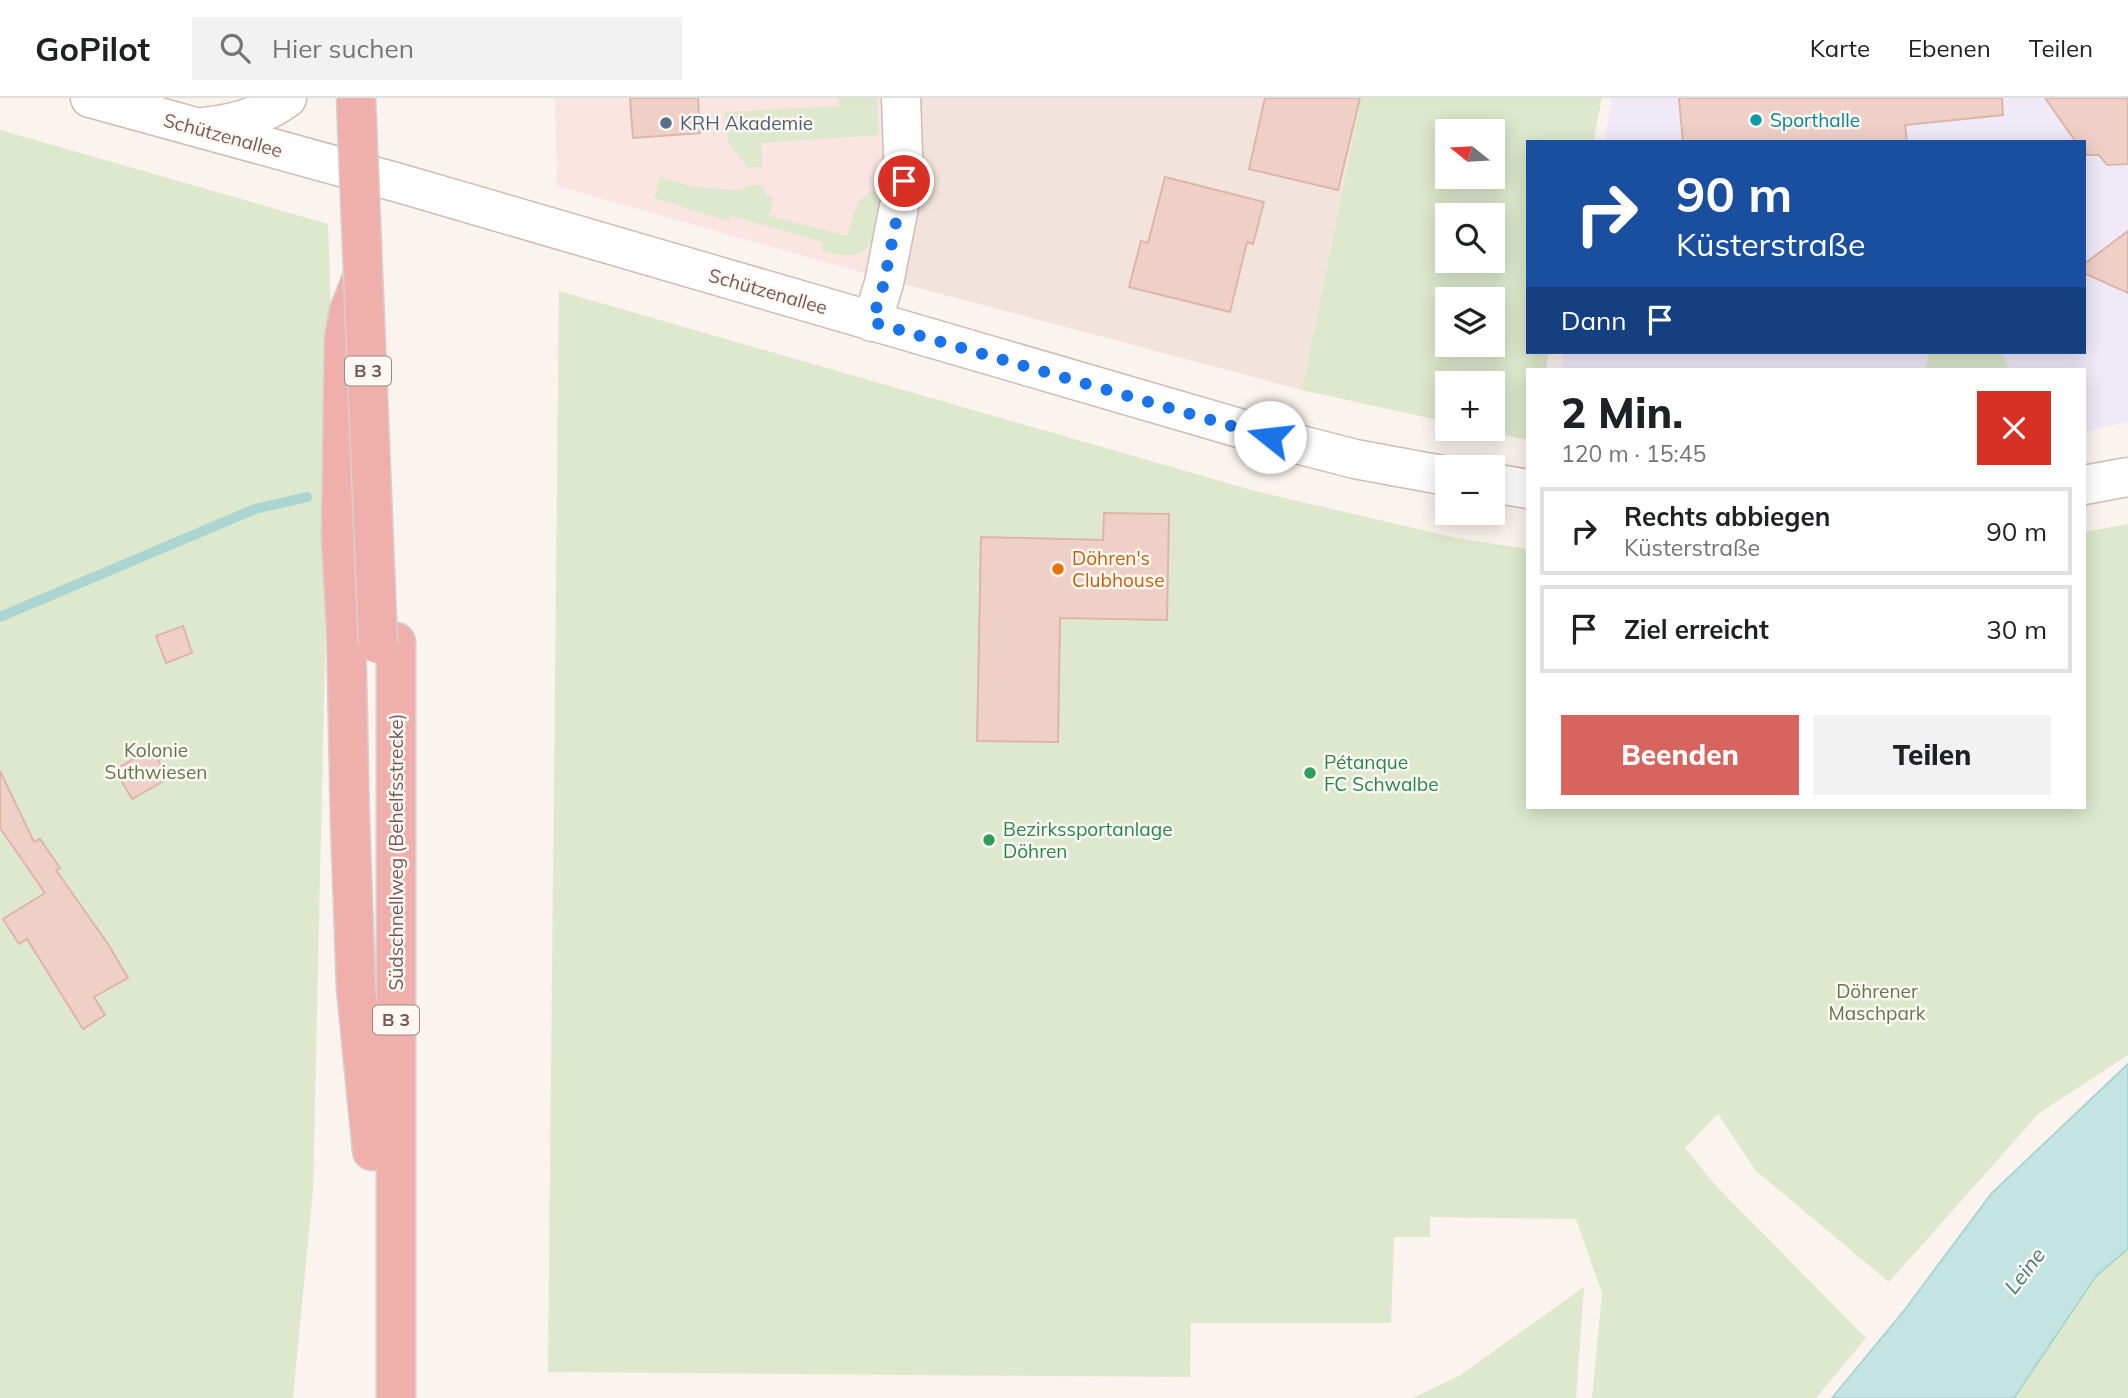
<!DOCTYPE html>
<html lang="de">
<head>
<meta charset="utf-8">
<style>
  :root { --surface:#fff; --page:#f2f2f2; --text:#202124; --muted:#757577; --line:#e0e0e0; --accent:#d8645f }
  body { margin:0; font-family:Mulish,sans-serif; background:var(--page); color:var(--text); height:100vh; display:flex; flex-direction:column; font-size:26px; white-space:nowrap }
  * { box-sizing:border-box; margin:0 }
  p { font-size:23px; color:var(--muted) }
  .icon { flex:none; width:38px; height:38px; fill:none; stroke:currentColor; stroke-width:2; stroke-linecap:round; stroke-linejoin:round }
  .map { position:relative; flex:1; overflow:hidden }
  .sheet { position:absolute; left:1526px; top:270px; width:560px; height:441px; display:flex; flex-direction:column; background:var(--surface); border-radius:0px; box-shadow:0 4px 18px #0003 }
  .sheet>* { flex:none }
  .banner { position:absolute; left:1526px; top:42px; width:560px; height:214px; border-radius:0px; box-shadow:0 4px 18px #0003; background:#1a4fa0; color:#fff; overflow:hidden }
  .needle { width:46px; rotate:288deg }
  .buttons { position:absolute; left:1435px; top:21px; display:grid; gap:14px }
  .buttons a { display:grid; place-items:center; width:70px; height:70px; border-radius:0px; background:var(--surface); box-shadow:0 4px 18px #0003; font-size:35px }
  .pin { position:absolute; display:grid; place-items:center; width:60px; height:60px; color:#fff; margin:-30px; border:4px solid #fff; border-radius:50%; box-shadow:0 2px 7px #0007 }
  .me { position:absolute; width:77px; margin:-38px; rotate:286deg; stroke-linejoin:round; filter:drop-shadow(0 0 5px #0008) }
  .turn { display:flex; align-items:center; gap:24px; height:147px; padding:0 35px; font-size:32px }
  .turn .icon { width:91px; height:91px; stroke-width:2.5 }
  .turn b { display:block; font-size:49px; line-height:60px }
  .then { display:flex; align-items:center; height:66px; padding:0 35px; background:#0003; gap:14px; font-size:26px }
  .round { display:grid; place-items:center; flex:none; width:74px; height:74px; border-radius:0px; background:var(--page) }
  .head { display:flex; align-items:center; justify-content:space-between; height:119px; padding:0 35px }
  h1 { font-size:42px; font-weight:800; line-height:52px }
  .action { display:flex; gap:14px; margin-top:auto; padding:14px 35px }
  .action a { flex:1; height:80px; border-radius:0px; background:var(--accent); color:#fff; font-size:28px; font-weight:800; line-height:80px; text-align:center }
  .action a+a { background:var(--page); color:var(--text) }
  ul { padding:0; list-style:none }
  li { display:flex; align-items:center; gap:21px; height:88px; margin:0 14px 10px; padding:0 21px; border:4px solid var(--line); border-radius:0px }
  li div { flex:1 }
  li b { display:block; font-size:26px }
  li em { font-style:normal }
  header { display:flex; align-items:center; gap:42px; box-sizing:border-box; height:98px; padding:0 35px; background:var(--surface); border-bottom:2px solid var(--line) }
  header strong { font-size:33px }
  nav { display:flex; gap:38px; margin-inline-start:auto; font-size:24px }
  .search { width:490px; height:63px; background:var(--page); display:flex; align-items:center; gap:18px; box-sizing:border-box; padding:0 24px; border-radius:0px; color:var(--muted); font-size:26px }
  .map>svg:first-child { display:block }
  .residential { fill:#f2e4dc }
  .commercial { fill:#fae5e2 }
  .education { fill:#f0e9f8 }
  .green { fill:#dde8cc; fill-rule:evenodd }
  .water { fill:#c3e4e3; stroke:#aad5d3; stroke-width:2 }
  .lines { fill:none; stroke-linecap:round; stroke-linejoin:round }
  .stream { stroke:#aad5d3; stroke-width:10 }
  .building { fill:#eed0c7; stroke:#dfb4a9; stroke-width:2 }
  .minor-casing { stroke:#cfbcb5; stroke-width:41 }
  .highway-casing { stroke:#d8d0ce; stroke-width:41 }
  .minor { stroke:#fff; stroke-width:38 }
  .highway { stroke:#efb0ab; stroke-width:38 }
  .highway-bridge-casing { stroke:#d8d0ce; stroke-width:41; stroke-linecap:butt }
  .highway-bridge { stroke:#efb0ab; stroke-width:38 }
  .route { stroke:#1a73e8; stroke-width:12; stroke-dasharray:0 21.6 }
  .culture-dot { fill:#0f9aa8; stroke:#fef8f4; stroke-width:2.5 }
  .service-dot { fill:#5c6f8a; stroke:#fef8f4; stroke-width:2.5 }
  .food-dot { fill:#e8710a; stroke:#fef8f4; stroke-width:2.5 }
  .leisure-dot { fill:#2e9e5b; stroke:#fef8f4; stroke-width:2.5 }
  .labels { text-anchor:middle; stroke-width:5; stroke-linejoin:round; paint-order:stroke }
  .shield { fill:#fef8f4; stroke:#9e8782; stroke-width:2 }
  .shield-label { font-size:18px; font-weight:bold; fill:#755751 }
  .culture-label { font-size:19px; fill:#0d838f; stroke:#fef8f4; text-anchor:start }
  .service-label { font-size:19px; fill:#4e5e75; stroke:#fef8f4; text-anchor:start }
  .street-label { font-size:19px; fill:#755751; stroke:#fef8f4 }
  .food-label { font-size:19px; fill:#c56008; stroke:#fef8f4; text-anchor:start }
  .park-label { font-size:19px; fill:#61794a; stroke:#fef8f4 }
  .leisure-label { font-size:19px; fill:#27864d; stroke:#fef8f4; text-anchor:start }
  .water-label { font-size:21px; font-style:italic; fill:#467877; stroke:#fef8f4 }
</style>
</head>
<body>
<header>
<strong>GoPilot</strong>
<div class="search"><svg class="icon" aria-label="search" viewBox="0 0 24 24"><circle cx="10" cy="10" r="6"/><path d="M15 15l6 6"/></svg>Hier suchen</div>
<nav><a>Karte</a><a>Ebenen</a><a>Teilen</a></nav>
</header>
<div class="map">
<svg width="2128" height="1300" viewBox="0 0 2128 1300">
  <rect width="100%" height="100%" fill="#fbf3ed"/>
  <!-- residential -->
  <path class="residential" d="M901,0H1361L1302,292L885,181Z"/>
  <!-- commercial -->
  <path class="commercial" d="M555,0H901L885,181L557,88Z"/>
  <!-- education -->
  <path class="education" d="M1612,0H2128V324L2084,334V271H1561L1564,254H2084V44H1605Z"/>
  <!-- green -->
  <path class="green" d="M838,0H877L879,37L761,45L762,69L748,70L729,46L724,14L839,8Z
    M1361,0H1602L1593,44H1528V254H1549L1546,271H1528V342L1477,331H1493V285H1447V324L1302,292ZM1447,33H1493V79H1447ZM1447,117H1493V163H1447ZM1493,201V247H1447V201Z
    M0,32L328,126L332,244L313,1091L293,1300H0Z
    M660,79L691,88L740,93L748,87H763L766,97L774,100L769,118L847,138L858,103L872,94H880C879,140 875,168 822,153L823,144L731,118L729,123L654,100Z
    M559,193L1255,393L1456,440L1528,451V709H2084V434L2128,426V957L2039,1015L1889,1184L1756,1073L1718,1016L1685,1050L1716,1088L1866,1240L1816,1300H1592L1602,1195L1576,1121L1430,1119V1139H1394L1391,1225H1191L1190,1279L548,1274Z
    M1927,254H2001L2009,271H1924L1928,264Z
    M2128,1151V1300H2014L2096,1178Z
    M1584,1189L1576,1300H1413L1459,1278Z"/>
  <!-- water -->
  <path class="water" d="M2128,966V1151L2096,1178L2014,1300H1832L1903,1214L1992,1095Z"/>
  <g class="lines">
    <!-- stream -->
    <path class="stream" d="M0,519L255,411L307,399"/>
  </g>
  <!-- building -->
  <path class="building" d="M630,0H698L700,35L633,40Z
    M1265,0H1360L1338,92L1249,71Z
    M1679,0H2002L2003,17L1905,27L1907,44H1683Z
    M2045,0H2128V66L2107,67L2099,57H2086L2084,44H2076Z
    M1165,79L1264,104L1253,146L1247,144L1230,214L1129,189L1141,143L1148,145Z
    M2128,133V195L2084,175V166Z
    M1104,415L1169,416L1167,522L1060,520L1058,644L977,643L981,439L1103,442Z
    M183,528L192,555L166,565L156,538Z
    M151,650L169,680L132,701L115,672Z
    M0,673L34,744L40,741L60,770L56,772L108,846L128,880L94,899L105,917L83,931L27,841L19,846L3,821L45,795L0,730Z"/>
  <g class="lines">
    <defs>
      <path id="minor" d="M90,0L399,85L1270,339L1355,361L1447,378
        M204,29C233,26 263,18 287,0
        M872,224L884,185L904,83L901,0
        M1493,385L1528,391
        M2084,387L2128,379"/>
      <path id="highway" d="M362,180L349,213L344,240L341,440L346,530L350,722L356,890L372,1053
        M396,544V1300"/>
    </defs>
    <!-- minor casing -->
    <use href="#minor" class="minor-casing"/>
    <!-- highway casing -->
    <use href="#highway" class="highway-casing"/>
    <!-- minor -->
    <use href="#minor" class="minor"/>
    <!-- highway -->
    <use href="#highway" class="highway"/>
    <defs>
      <path id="highway-bridge" d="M356,0L378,546"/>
    </defs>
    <!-- highway-bridge casing -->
    <use href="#highway-bridge" class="highway-bridge-casing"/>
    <!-- highway-bridge -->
    <use href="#highway-bridge" class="highway-bridge"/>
  </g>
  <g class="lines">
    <!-- route -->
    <path class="route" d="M904,83L884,185L872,224L1270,339"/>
  </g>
  <!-- markers -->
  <circle class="culture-dot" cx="1756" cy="22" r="7"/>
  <circle class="service-dot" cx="666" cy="25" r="7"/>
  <circle class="food-dot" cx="1058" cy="471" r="7"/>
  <g class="leisure-dot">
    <circle cx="1310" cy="675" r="7"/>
    <circle cx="989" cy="742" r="7"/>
  </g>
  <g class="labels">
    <!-- shield labels -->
    <g class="shield">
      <rect x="345" y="258.5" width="46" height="29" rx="5"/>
      <rect x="373" y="907.5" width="46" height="29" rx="5"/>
    </g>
    <g class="shield-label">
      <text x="368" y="279">B 3</text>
      <text x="396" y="928">B 3</text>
    </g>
    <!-- culture labels -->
    <g class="culture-label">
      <text x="1770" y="29">Sporthalle</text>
    </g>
    <!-- service labels -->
    <g class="service-label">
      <text x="680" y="32">KRH Akademie</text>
    </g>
    <!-- street labels -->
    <g class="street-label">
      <text transform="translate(223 37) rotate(15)" y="7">Schützenallee</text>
      <text transform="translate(768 193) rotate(16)" y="7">Schützenallee</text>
      <text transform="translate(396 754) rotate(-90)" y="7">Südschnellweg (Behelfsstrecke)</text>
    </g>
    <!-- food labels -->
    <g class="food-label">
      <text x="1072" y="467">Döhren's<tspan x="1072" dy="22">Clubhouse</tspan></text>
    </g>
    <!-- park labels -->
    <g class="park-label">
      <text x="156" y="659">Kolonie<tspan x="156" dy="22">Suthwiesen</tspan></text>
      <text x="1877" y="900">Döhrener<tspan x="1877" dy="22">Maschpark</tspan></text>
    </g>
    <!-- leisure labels -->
    <g class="leisure-label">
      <text x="1324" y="671">Pétanque<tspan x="1324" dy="22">FC Schwalbe</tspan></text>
      <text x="1003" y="738">Bezirkssportanlage<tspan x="1003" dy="22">Döhren</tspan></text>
    </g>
    <!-- water labels -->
    <g class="water-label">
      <text transform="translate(2025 1173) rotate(-52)" y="7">Leine</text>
    </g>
  </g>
</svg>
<div class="buttons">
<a><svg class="needle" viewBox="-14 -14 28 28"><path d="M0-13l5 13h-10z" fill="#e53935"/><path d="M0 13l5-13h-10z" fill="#757577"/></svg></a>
<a><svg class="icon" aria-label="search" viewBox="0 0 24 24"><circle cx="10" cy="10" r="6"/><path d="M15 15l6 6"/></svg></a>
<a><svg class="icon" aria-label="layers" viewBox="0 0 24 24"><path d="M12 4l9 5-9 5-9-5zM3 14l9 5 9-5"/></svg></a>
<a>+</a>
<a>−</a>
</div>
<div class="pin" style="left:904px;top:83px;background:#d93025"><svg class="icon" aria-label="arrive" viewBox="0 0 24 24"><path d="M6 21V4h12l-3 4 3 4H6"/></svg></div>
<svg class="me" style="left:1270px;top:339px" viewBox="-20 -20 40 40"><circle r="19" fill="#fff"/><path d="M0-13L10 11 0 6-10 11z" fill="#1a73e8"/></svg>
<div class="banner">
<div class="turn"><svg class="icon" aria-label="right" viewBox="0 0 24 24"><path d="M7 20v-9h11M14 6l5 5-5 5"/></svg><div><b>90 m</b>Küsterstraße</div></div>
<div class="then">Dann<svg class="icon" aria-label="arrive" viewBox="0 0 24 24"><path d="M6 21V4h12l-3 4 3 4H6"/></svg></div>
</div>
<section class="sheet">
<div class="head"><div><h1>2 Min.</h1><p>120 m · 15:45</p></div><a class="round" style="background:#d93025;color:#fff"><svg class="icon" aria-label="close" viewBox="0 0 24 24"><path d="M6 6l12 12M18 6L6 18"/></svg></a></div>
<ul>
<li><svg class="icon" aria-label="right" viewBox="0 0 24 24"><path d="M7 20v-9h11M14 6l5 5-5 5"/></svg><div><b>Rechts abbiegen</b><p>Küsterstraße</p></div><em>90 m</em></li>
<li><svg class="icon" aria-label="arrive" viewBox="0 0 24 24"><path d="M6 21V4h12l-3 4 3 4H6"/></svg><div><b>Ziel erreicht</b></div><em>30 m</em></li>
</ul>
<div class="action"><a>Beenden</a><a>Teilen</a></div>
</section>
</div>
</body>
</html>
